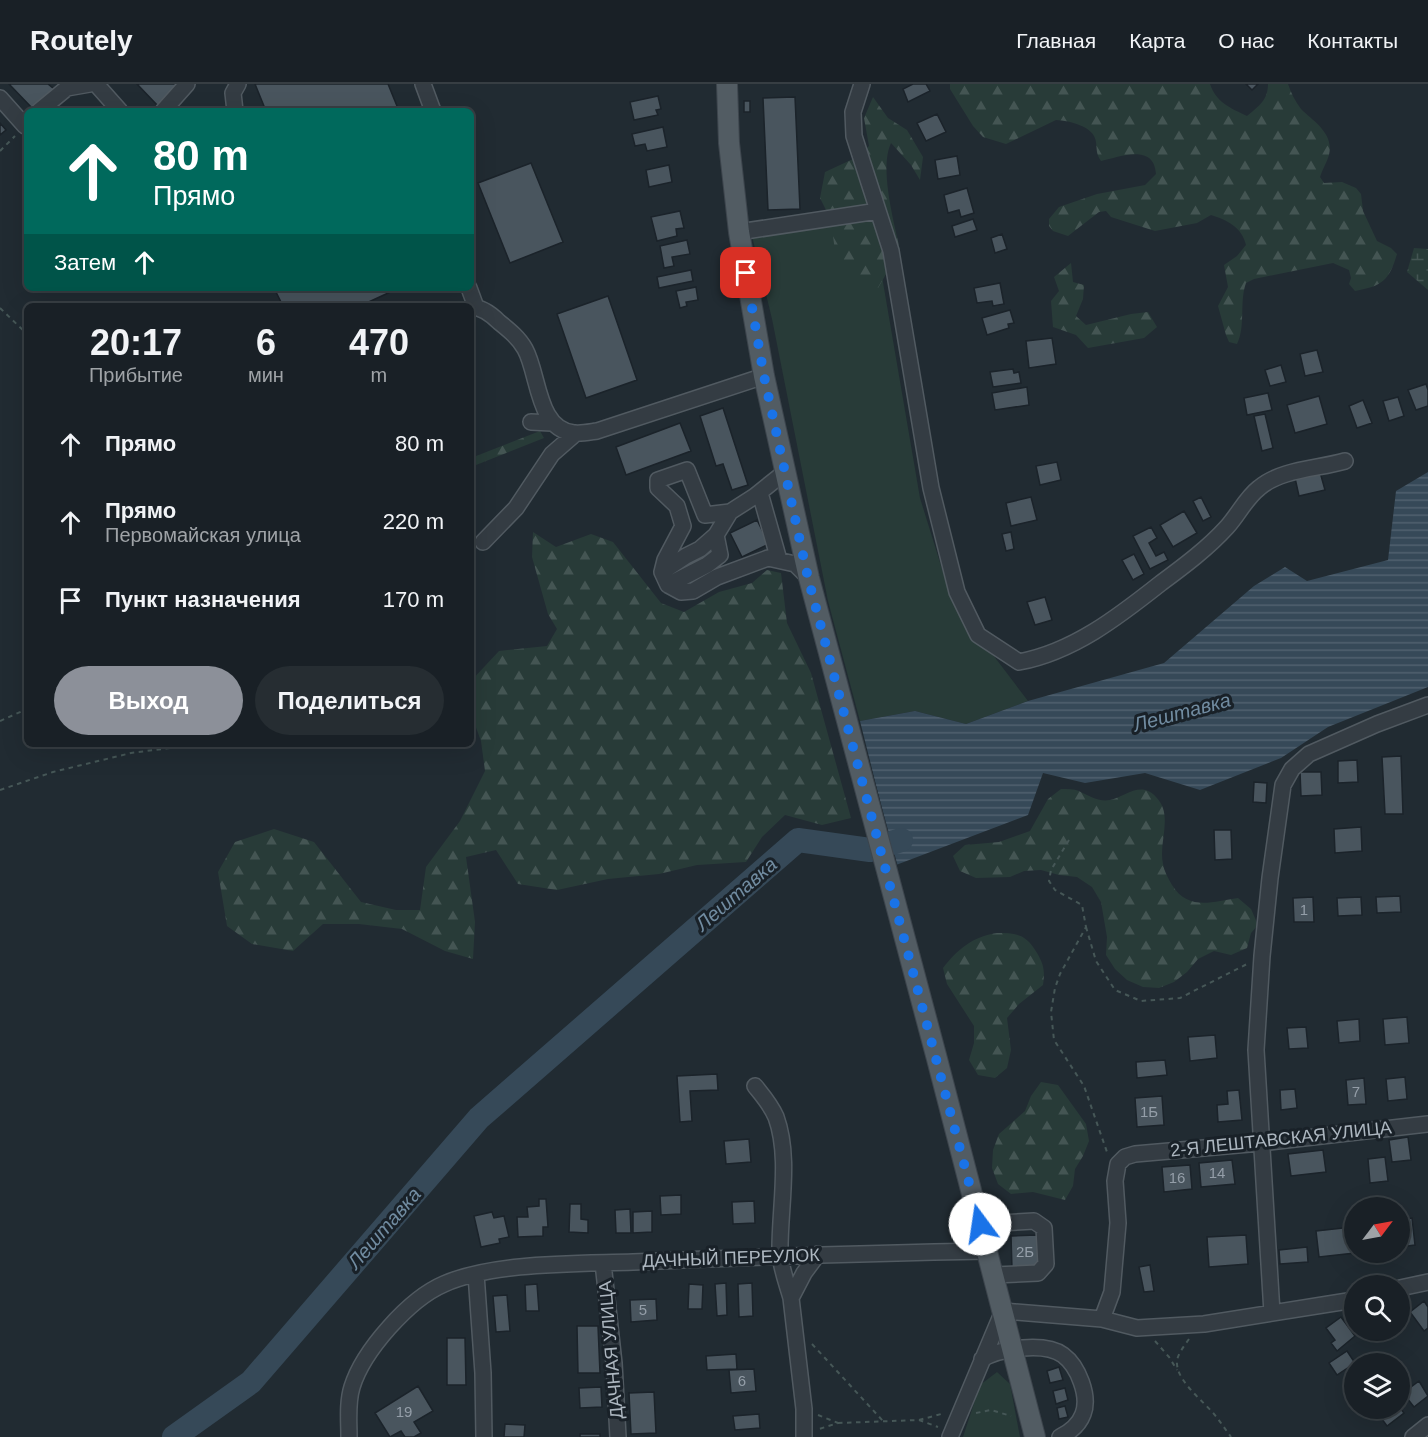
<!DOCTYPE html>
<html lang="ru">
<head>
<meta charset="utf-8">
<style>
  :root { --surface:#192026; --page:#262d32; --text:#f1f3f6; --muted:#9fa3a7; --line:#373e43; --accent:#8c9099 }
  body { margin:0; font-family:Arial,sans-serif; background:var(--page); color:var(--text); height:100vh; display:flex; flex-direction:column; font-size:22px; white-space:nowrap }
  * { box-sizing:border-box; margin:0 }
  p { font-size:20px; color:var(--muted) }
  .icon { flex:none; width:33px; height:33px; fill:none; stroke:currentColor; stroke-width:2; stroke-linecap:round; stroke-linejoin:round }
  .map { position:relative; flex:1; overflow:hidden }
  .drawer { position:absolute; left:24px; top:219px; width:450px; height:444px; display:flex; flex-direction:column; background:var(--surface); border-radius:9px; box-shadow:0 6px 24px #0002,0 0 0 2px var(--line) }
  .drawer>* { flex:none }
  .banner { position:absolute; left:24px; top:24px; width:450px; height:183px; border-radius:9px; box-shadow:0 6px 24px #0002,0 0 0 2px var(--line); background:#00695c; color:#fff; overflow:hidden }
  .needle { width:39px; rotate:58deg }
  .fabs { position:absolute; left:1344px; top:1113px; display:grid; gap:12px }
  .fabs a { display:grid; place-items:center; width:66px; height:66px; border-radius:50%; background:var(--surface); box-shadow:0 6px 24px #0002,0 0 0 2px var(--line); font-size:30px }
  .pin { position:absolute; display:grid; place-items:center; width:51px; height:51px; color:#fff; margin:-26px; border-radius:12px; box-shadow:0 3px 9px #0006 }
  .me { position:absolute; width:66px; margin:-33px; rotate:346deg; stroke-linejoin:round; filter:drop-shadow(0 0 4px #0008) }
  .turn { display:flex; align-items:center; gap:21px; height:126px; padding:0 30px; font-size:27px }
  .turn .icon { width:78px; height:78px; stroke-width:2.5 }
  .turn b { display:block; font-size:42px; line-height:51px }
  .then { display:flex; align-items:center; height:57px; padding:0 30px; background:#0003; gap:12px; font-size:22px }
  .eta { display:flex; justify-content:space-evenly; align-items:center; height:102px; text-align:center }
  .eta b { font-size:36px; font-weight:800; line-height:42px }
  .button { display:flex; gap:12px; margin-top:auto; padding:12px 30px }
  .button a { flex:1; height:69px; border-radius:36px; background:var(--accent); color:#fff; font-size:24px; font-weight:800; line-height:69px; text-align:center }
  .button a+a { background:var(--page); color:var(--text) }
  ul { padding:0; list-style:none }
  li { display:flex; align-items:center; gap:18px; height:78px; padding:0 30px }
  li div { flex:1 }
  li b { display:block; font-size:22px }
  li em { font-style:normal }
  header { display:flex; align-items:center; gap:36px; box-sizing:border-box; height:84px; padding:0 30px; background:var(--surface); border-bottom:2px solid var(--line) }
  header strong { font-size:28px }
  nav { display:flex; gap:33px; margin-inline-start:auto; font-size:21px }
  .map>svg:first-child { display:block }
  .grass { fill:#283b38 }
  .forest { fill:url(#forest-firs) }
  .wetland { fill:url(#wetland-marsh) }
  .water { fill:url(#water-rules) }
  .pier { fill:#212b32 }
  .lines { fill:none; stroke-linecap:round; stroke-linejoin:round }
  .river { stroke:#364958; stroke-width:24 }
  .building { fill:#49555e; stroke:#1b232a; stroke-width:1.5 }
  .minor-casing { stroke:#515a61; stroke-width:18 }
  .major-casing { stroke:#3d454d; stroke-width:22 }
  .path { stroke:#465757; stroke-width:2; stroke-dasharray:4.5 4.5; stroke-linecap:butt }
  .minor { stroke:#343c43; stroke-width:15 }
  .major { stroke:#525c63; stroke-width:20 }
  .route { stroke:#1a73e8; stroke-width:10; stroke-dasharray:0 18 }
  .labels { text-anchor:middle; stroke-width:6; stroke-linejoin:round; paint-order:stroke }
  .number-label { font-size:15px; fill:#949ea8 }
  .street-label { font-size:18px; fill:#adb7c0; stroke:#192128 }
  .water-label { font-size:20px; font-style:italic; fill:#718ca1; stroke:#192128 }
</style>
</head>
<body>
<header>
<strong>Routely</strong>
<nav><a>Главная</a><a>Карта</a><a>О нас</a><a>Контакты</a></nav>
</header>
<div class="map">
<svg width="1428" height="1353" viewBox="0 0 1428 1353">
  <defs>
    <pattern id="forest-firs" width="22" height="20" patternUnits="userSpaceOnUse" patternTransform="scale(1.5)"><rect width="22" height="20" fill="#283b38"/><path d="M5 1l3.5 6h-7zM16 11l3.5 6h-7z" fill="#445553"/></pattern>
    <pattern id="wetland-marsh" width="20" height="14" patternUnits="userSpaceOnUse" patternTransform="scale(1.5)"><rect width="20" height="14" fill="#283b38"/><path d="M1 5h8M5 5V1M11 12h8M15 12V8" fill="none" stroke="#445553"/></pattern>
    <pattern id="water-rules" width="6" height="5" patternUnits="userSpaceOnUse" patternTransform="scale(1.5)"><rect width="6" height="5" fill="#364958"/><path d="M0 2.5h6" fill="none" stroke="#50616e"/></pattern>
  </defs>
  <rect width="100%" height="100%" fill="#212b32"/>
  <!-- grass -->
  <path class="grass" d="M872,134L920,414L952,517L1028,617L966,640L915,627L860,637L828,517L772,235L752,152Z
    M997,1288L1010,1300L1020,1353H963L980,1301Z"/>
  <!-- forest -->
  <path class="forest" d="M950,0H1210C1216,18 1230,24 1247,32C1259,22 1268,16 1268,0H1288C1291,9 1295,17 1301,25C1314,38 1334,49 1329,71C1327,78 1322,86 1320,93L1324,99L1342,98L1356,104L1361,110L1363,127L1377,157L1391,164L1397,170C1389,197 1382,202 1355,207L1349,200L1351,194L1349,186L1333,179L1254,195L1246,199C1239,218 1246,242 1237,260L1229,258L1226,251L1218,222L1228,203L1224,181L1237,172L1246,161C1242,143 1227,136 1211,131L1197,139L1155,147L1111,133L1106,127L1099,128L1068,152L1053,147L1049,142V135L1059,123L1097,110L1145,101L1156,90C1154,59 1120,73 1101,77C1096,70 1097,66 1096,58C1094,42 1070,37 1056,36L1006,60L983,53L973,42L950,5Z
    M873,13L888,34L907,46L923,73L920,96L911,81L891,59C879,84 894,138 900,166L878,204L861,201L836,175L831,136L820,114L825,88L853,75L869,62L864,34Z
    M1071,179L1073,198L1084,201L1083,215L1076,232L1086,241L1131,230L1148,228L1157,243L1144,254L1088,264L1076,251L1053,243L1051,217L1059,207L1054,193Z
    M540,347L544,354L471,383V374Z
    M533,448L556,463L591,450L613,458L661,519L684,528L719,508L752,499L767,486L781,489L787,539L811,589L851,734L822,741L785,731L762,753L746,778L697,781L659,790L608,795L557,806L518,800L496,766L466,773L475,838L473,875L445,867L402,845L359,840H323L293,867L252,860L227,842L218,788L235,758L274,745L314,758L361,818L396,826H420L426,783L460,737L485,687L481,657L471,630V597L499,567L547,562L557,545L548,530L532,473Z
    M1061,705C1067,705 1074,705 1079,707C1089,712 1098,718 1110,716C1125,713 1141,696 1156,713C1174,731 1158,758 1163,780C1164,787 1168,794 1172,801C1188,827 1212,818 1238,814L1251,825L1258,841L1251,849L1247,864L1231,871L1214,867L1198,875L1187,888L1174,898L1159,904L1143,903L1127,896L1115,885L1106,871L1107,853L1101,818L1092,803L1077,793L1059,791L1041,786L1024,787L1010,793L976,794L960,787L953,772L965,761L999,758L1030,747L1048,715Z
    M997,849C1017,849 1026,850 1037,869C1044,881 1045,887 1043,901L1019,920L1007,934L1011,966L1007,984L995,994L978,991L969,976L974,959V942L947,900L943,884C958,865 972,853 997,849Z
    M1041,998L1058,1001L1086,1040L1089,1057L1083,1072L1075,1085L1073,1102L1065,1116L1033,1108L1011,1110L998,1100L992,1084L993,1066L999,1050L1025,1027L1031,1012Z"/>
  <!-- wetland -->
  <path class="wetland" d="M1414,164L1428,165V206L1407,188Z"/>
  <!-- water -->
  <path class="water" d="M1428,388V603L1328,643L1281,674L1200,706L1145,689L1085,699L1043,689L1028,731L896,781L860,637L915,627L966,640L1028,617L1164,579L1254,502L1285,483L1307,497L1388,476L1396,407Z"/>
  <!-- pier -->
  <path class="pier" d="M858,635L898,783H894L857,638Z"/>
  <g class="lines">
    <!-- river -->
    <path class="river" d="M174,1353L251,1298L479,1034L798,756L870,766L901,756"/>
  </g>
  <!-- building -->
  <path class="building" d="M9,0H48L54,5L33,25Z
    M137,0H178L159,23Z
    M255,0H388L399,27H266Z
    M913,0H926L930,7L908,18L903,5Z
    M1246,0H1258L1252,6Z
    M658,12L661,25L656,26L658,31L634,36L630,18Z
    M795,13L800,125L768,126L763,14Z
    M744,17H750V28H744Z
    M937,30L946,48L926,57L917,39Z
    M0,39L6,46L0,51Z
    M663,43L667,63L647,67L645,60L635,62L632,50Z
    M957,72L960,91L938,95L935,76Z
    M531,79L563,158L510,179L478,99Z
    M669,81L672,98L649,103L646,86Z
    M967,104L974,129L961,133L959,126L948,129L944,111Z
    M680,127L684,144L676,145L677,152L657,157L651,133Z
    M973,135L977,146L955,153L952,142Z
    M1002,150L1007,165L995,169L991,154Z
    M687,156L690,170L672,173L674,182L664,184L660,162Z
    M691,186L693,197L659,204L657,193Z
    M1000,199L1004,220L993,222L992,217L977,219L974,204Z
    M696,203L698,216L686,218L687,222L680,224L676,207Z
    M274,204H399L360,222H283Z
    M608,212L637,296L586,314L557,230Z
    M1010,226L1014,239L1008,240L1009,244L987,251L982,234Z
    M1052,254L1056,280L1029,284L1026,257Z
    M1317,266L1323,288L1305,292L1300,270Z
    M1281,281L1286,298L1270,302L1265,286Z
    M1013,285L1014,289L1019,288L1021,299L993,303L990,288Z
    M1426,300L1428,306V322L1416,326L1408,306Z
    M1027,303L1029,321L995,326L992,309Z
    M1268,309L1272,326L1247,331L1244,314Z
    M1319,312L1327,340L1295,349L1287,321Z
    M1398,313L1404,332L1389,337L1383,317Z
    M1363,316L1372,339L1357,344L1349,322Z
    M723,324L748,401L732,406L723,380L716,382L700,332Z
    M1265,330L1273,364L1262,367L1254,332Z
    M680,339L691,367L626,391L616,363Z
    M1057,378L1061,396L1040,401L1036,382Z
    M1320,388L1325,406L1299,412L1295,394Z
    M1031,413L1037,436L1011,442L1006,419Z
    M1201,413L1211,433L1203,437L1193,417Z
    M1184,427L1197,449L1173,463L1160,441Z
    M757,436L769,460L742,473L730,449Z
    M1151,443L1157,454L1149,459L1156,472L1164,468L1168,476L1150,485L1133,452Z
    M1011,448L1014,465L1006,467L1002,450Z
    M1134,470L1144,490L1133,496L1122,476Z
    M1045,513L1052,536L1035,541L1027,518Z
    M1401,672L1403,730H1385L1382,673Z
    M1357,676L1358,698L1338,699V677Z
    M1300,688H1321L1322,711L1301,712Z
    M1254,698L1267,699L1266,719L1253,718Z
    M1361,743L1362,767L1335,769L1334,745Z
    M1214,746H1231L1232,775L1215,776Z
    M1400,812L1401,828L1377,829L1376,813Z
    M1313,813L1314,838H1294L1293,814Z
    M1361,813L1362,831L1338,832L1337,814Z
    M1407,933L1409,959L1385,961L1383,935Z
    M1359,935L1360,957L1339,959L1337,937Z
    M1306,943L1308,964L1289,965L1287,944Z
    M1215,951L1217,974L1190,977L1188,953Z
    M1165,976L1167,991L1137,994L1136,978Z
    M717,990L718,1006L690,1007L692,1037L680,1038L677,992Z
    M1405,993L1407,1015L1388,1017L1386,995Z
    M1364,994L1366,1020L1348,1021L1346,996Z
    M1295,1005L1297,1024L1281,1026L1280,1006Z
    M1239,1006L1242,1036L1218,1038L1217,1021L1228,1020L1227,1007Z
    M1162,1012L1164,1041L1137,1043L1135,1014Z
    M1408,1053L1411,1076L1392,1078L1389,1056Z
    M749,1055L751,1078L726,1080L724,1057Z
    M1323,1066L1326,1088L1291,1092L1288,1070Z
    M1385,1073L1388,1097L1370,1099L1368,1075Z
    M1232,1076L1235,1100L1201,1103L1199,1079Z
    M1190,1081L1192,1105L1164,1108L1162,1083Z
    M681,1111V1130L661,1131L660,1112Z
    M539,1115H546L548,1143H543V1152L518,1153L517,1133H528L527,1123L539,1122Z
    M754,1117L755,1139L733,1140L732,1118Z
    M570,1120H581V1135L588,1136V1149L569,1148Z
    M630,1125L631,1149H616L615,1126Z
    M652,1127V1148L633,1149V1128Z
    M492,1128L494,1134L504,1132L509,1153L499,1155L500,1159L481,1163L474,1132Z
    M1412,1134L1415,1161L1400,1163V1136Z
    M1352,1143L1355,1169L1319,1173L1316,1147Z
    M1037,1151L1039,1184L1012,1185L1011,1152Z
    M1246,1151L1248,1180L1209,1183L1207,1153Z
    M1307,1163L1308,1178L1280,1180L1279,1166Z
    M1150,1181L1154,1207L1144,1208L1139,1183Z
    M726,1199L727,1231L717,1232L715,1200Z
    M752,1199L753,1232L739,1233L738,1200Z
    M537,1200L539,1227H526L525,1201Z
    M689,1200L703,1201L702,1225H688Z
    M507,1211L510,1247L496,1248L493,1212Z
    M656,1215L657,1236L631,1238L630,1216Z
    M1424,1217L1428,1223V1244L1424,1247L1410,1228Z
    M1341,1233L1355,1252L1337,1267L1331,1259L1335,1256L1326,1244Z
    M577,1242H598L600,1289H578Z
    M447,1254H465L466,1301H447Z
    M1347,1267L1355,1279L1337,1291L1329,1279Z
    M736,1270L737,1285L707,1286L706,1272Z
    M1059,1283L1063,1296L1050,1299L1047,1287Z
    M754,1285L756,1307L731,1309L729,1286Z
    M1419,1297L1428,1312L1414,1323L1403,1309Z
    M418,1302L433,1327L414,1338L421,1349L414,1353H405L401,1347L390,1353L375,1329Z
    M601,1303L602,1323L580,1324L579,1304Z
    M1065,1304L1068,1316L1056,1320L1053,1307Z
    M654,1308L656,1349L631,1350L629,1309Z
    M1065,1322L1068,1333L1059,1335L1057,1324Z
    M1380,1324H1400L1404,1329L1387,1342L1376,1327Z
    M759,1330L760,1344L735,1346L733,1332Z
    M505,1340L525,1341L524,1353H504Z
    M580,1350H600V1353H580Z"/>
  <g class="lines">
    <defs>
      <path id="minor" d="M96,0L120,27
        M423,0L433,27
        M862,0L853,28L854,52L891,167L931,404L957,508L978,551L1019,578C1073,568 1118,533 1161,499C1184,482 1208,464 1227,443C1238,431 1246,414 1259,404C1281,385 1318,385 1345,377
        M0,14L25,42
        M39,27L67,4L90,0
        M163,27L187,0
        M235,27L233,9L238,0
        M739,148L878,127
        M469,204L476,223
        M471,223C481,223 492,231 499,238C509,246 519,254 525,265C539,290 537,346 574,349C581,350 590,348 597,347L764,292
        M531,338L552,339
        M785,388L755,412L730,428L705,431L687,386L658,396V404L677,422L683,442L665,476L662,488L668,501L681,508L693,507L717,493L768,474L795,480L809,494
        M760,409L779,476
        M483,458L516,424L552,370L575,350
        M662,488L686,472L700,465L716,451L730,428
        M668,501L707,481L720,471L716,451
        M755,1002C763,1012 771,1021 776,1033C791,1074 779,1127 780,1170C781,1184 787,1200 791,1214L804,1189L818,1170
        M980,1140L1034,1137L1044,1144L1046,1180L1038,1189L993,1191
        M603,1179L614,1279L618,1353
        M476,1190L483,1289L484,1353
        M1400,1204L1428,1198
        M791,1214L804,1325V1353
        M1272,1229L1256,966L1262,872L1270,794L1283,701L1292,685L1309,670L1377,640L1428,621
        M1102,1235L1112,1208L1118,1139L1115,1097L1118,1080L1125,1073L1135,1070L1261,1059L1428,1040
        M982,1275C1001,1264 1045,1258 1063,1271C1078,1282 1090,1312 1083,1330C1079,1341 1070,1348 1060,1353
        M349,1353C349,1337 347,1319 352,1303C363,1267 409,1215 444,1200C493,1178 578,1180 633,1178C751,1173 869,1169 987,1167
        M950,1353L1003,1227L1102,1235L1137,1244L1204,1240L1354,1216
        M1413,1353L1428,1341"/>
      <path id="major" d="M727,0L729,59L739,148L764,292L809,494L937,975L1035,1353"/>
    </defs>
    <!-- minor casing -->
    <use href="#minor" class="minor-casing"/>
    <!-- major casing -->
    <use href="#major" class="major-casing"/>
    <!-- path -->
    <path class="path" d="M0,67L15,52
      M0,224L27,250
      M0,637L27,625
      M0,706L53,688L131,669L201,660
      M1069,756L1051,786L1049,797L1055,806L1082,821L1086,843L1060,890L1055,904L1051,928L1054,956L1084,1002L1108,1071
      M1086,843L1096,877L1115,906L1141,917L1180,914L1247,880
      M1189,1255C1184,1262 1176,1272 1177,1280C1178,1298 1203,1317 1214,1330C1220,1337 1225,1345 1231,1353
      M1155,1257L1169,1273L1177,1286
      M812,1260L883,1337
      M976,1329L991,1326L1011,1332
      M818,1331L838,1339L819,1345
      M919,1336L945,1329
      M838,1339L919,1336L938,1343"/>
    <!-- minor -->
    <use href="#minor" class="minor"/>
    <!-- major -->
    <use href="#major" class="major"/>
  </g>
  <g class="lines">
    <!-- route -->
    <path class="route" d="M746,189L764,292L808,494L980,1140"/>
  </g>
  <g class="labels">
    <!-- number labels -->
    <g class="number-label">
      <text x="1304" y="831">1</text>
      <text x="1356" y="1013">7</text>
      <text x="1149" y="1033">1Б</text>
      <text x="1217" y="1094">14</text>
      <text x="1177" y="1099">16</text>
      <text x="1025" y="1173">2Б</text>
      <text x="643" y="1231">5</text>
      <text x="742" y="1302">6</text>
      <text x="404" y="1333">19</text>
    </g>
    <!-- street labels -->
    <g class="street-label">
      <text transform="translate(1281 1055) rotate(-6)" y="6">2-Я ЛЕШТАВСКАЯ УЛИЦА</text>
      <text transform="translate(731 1174) rotate(-2)" y="6">ДАЧНЫЙ ПЕРЕУЛОК</text>
      <text transform="translate(611 1266) rotate(-95)" y="6">ДАЧНАЯ УЛИЦА</text>
    </g>
    <!-- water labels -->
    <g class="water-label">
      <text transform="translate(1182 628) rotate(-15)" y="7">Лештавка</text>
      <text transform="translate(736 810) rotate(-41)" y="7">Лештавка</text>
      <text transform="translate(384 1144) rotate(-49)" y="7">Лештавка</text>
    </g>
  </g>
</svg>
<div class="fabs">
<a><svg class="needle" viewBox="-14 -14 28 28"><path d="M0-13l5 13h-10z" fill="#e53935"/><path d="M0 13l5-13h-10z" fill="#9fa3a7"/></svg></a>
<a><svg class="icon" aria-label="search" viewBox="0 0 24 24"><circle cx="10" cy="10" r="6"/><path d="M15 15l6 6"/></svg></a>
<a><svg class="icon" aria-label="layers" viewBox="0 0 24 24"><path d="M12 4l9 5-9 5-9-5zM3 14l9 5 9-5"/></svg></a>
</div>
<div class="pin" style="left:746px;top:189px;background:#d93025"><svg class="icon" aria-label="arrive" viewBox="0 0 24 24"><path d="M6 21V4h12l-3 4 3 4H6"/></svg></div>
<svg class="me" style="left:980px;top:1140px" viewBox="-20 -20 40 40"><circle r="19" fill="#fff"/><path d="M0-13L10 11 0 6-10 11z" fill="#1a73e8"/></svg>
<div class="banner">
<div class="turn"><svg class="icon" aria-label="ahead" viewBox="0 0 24 24"><path d="M12 20V5M6 11l6-6 6 6"/></svg><div><b>80 m</b>Прямо</div></div>
<div class="then">Затем<svg class="icon" aria-label="ahead" viewBox="0 0 24 24"><path d="M12 20V5M6 11l6-6 6 6"/></svg></div>
</div>
<section class="drawer">
<div class="eta">
<div><b>20:17</b><p>Прибытие</p></div>
<div><b>6</b><p>мин</p></div>
<div><b>470</b><p>m</p></div>
</div>
<ul>
<li><svg class="icon" aria-label="ahead" viewBox="0 0 24 24"><path d="M12 20V5M6 11l6-6 6 6"/></svg><div><b>Прямо</b></div><em>80 m</em></li>
<li><svg class="icon" aria-label="ahead" viewBox="0 0 24 24"><path d="M12 20V5M6 11l6-6 6 6"/></svg><div><b>Прямо</b><p>Первомайская улица</p></div><em>220 m</em></li>
<li><svg class="icon" aria-label="arrive" viewBox="0 0 24 24"><path d="M6 21V4h12l-3 4 3 4H6"/></svg><div><b>Пункт назначения</b></div><em>170 m</em></li>
</ul>
<div class="button"><a>Выход</a><a>Поделиться</a></div>
</section>
</div>
</body>
</html>
